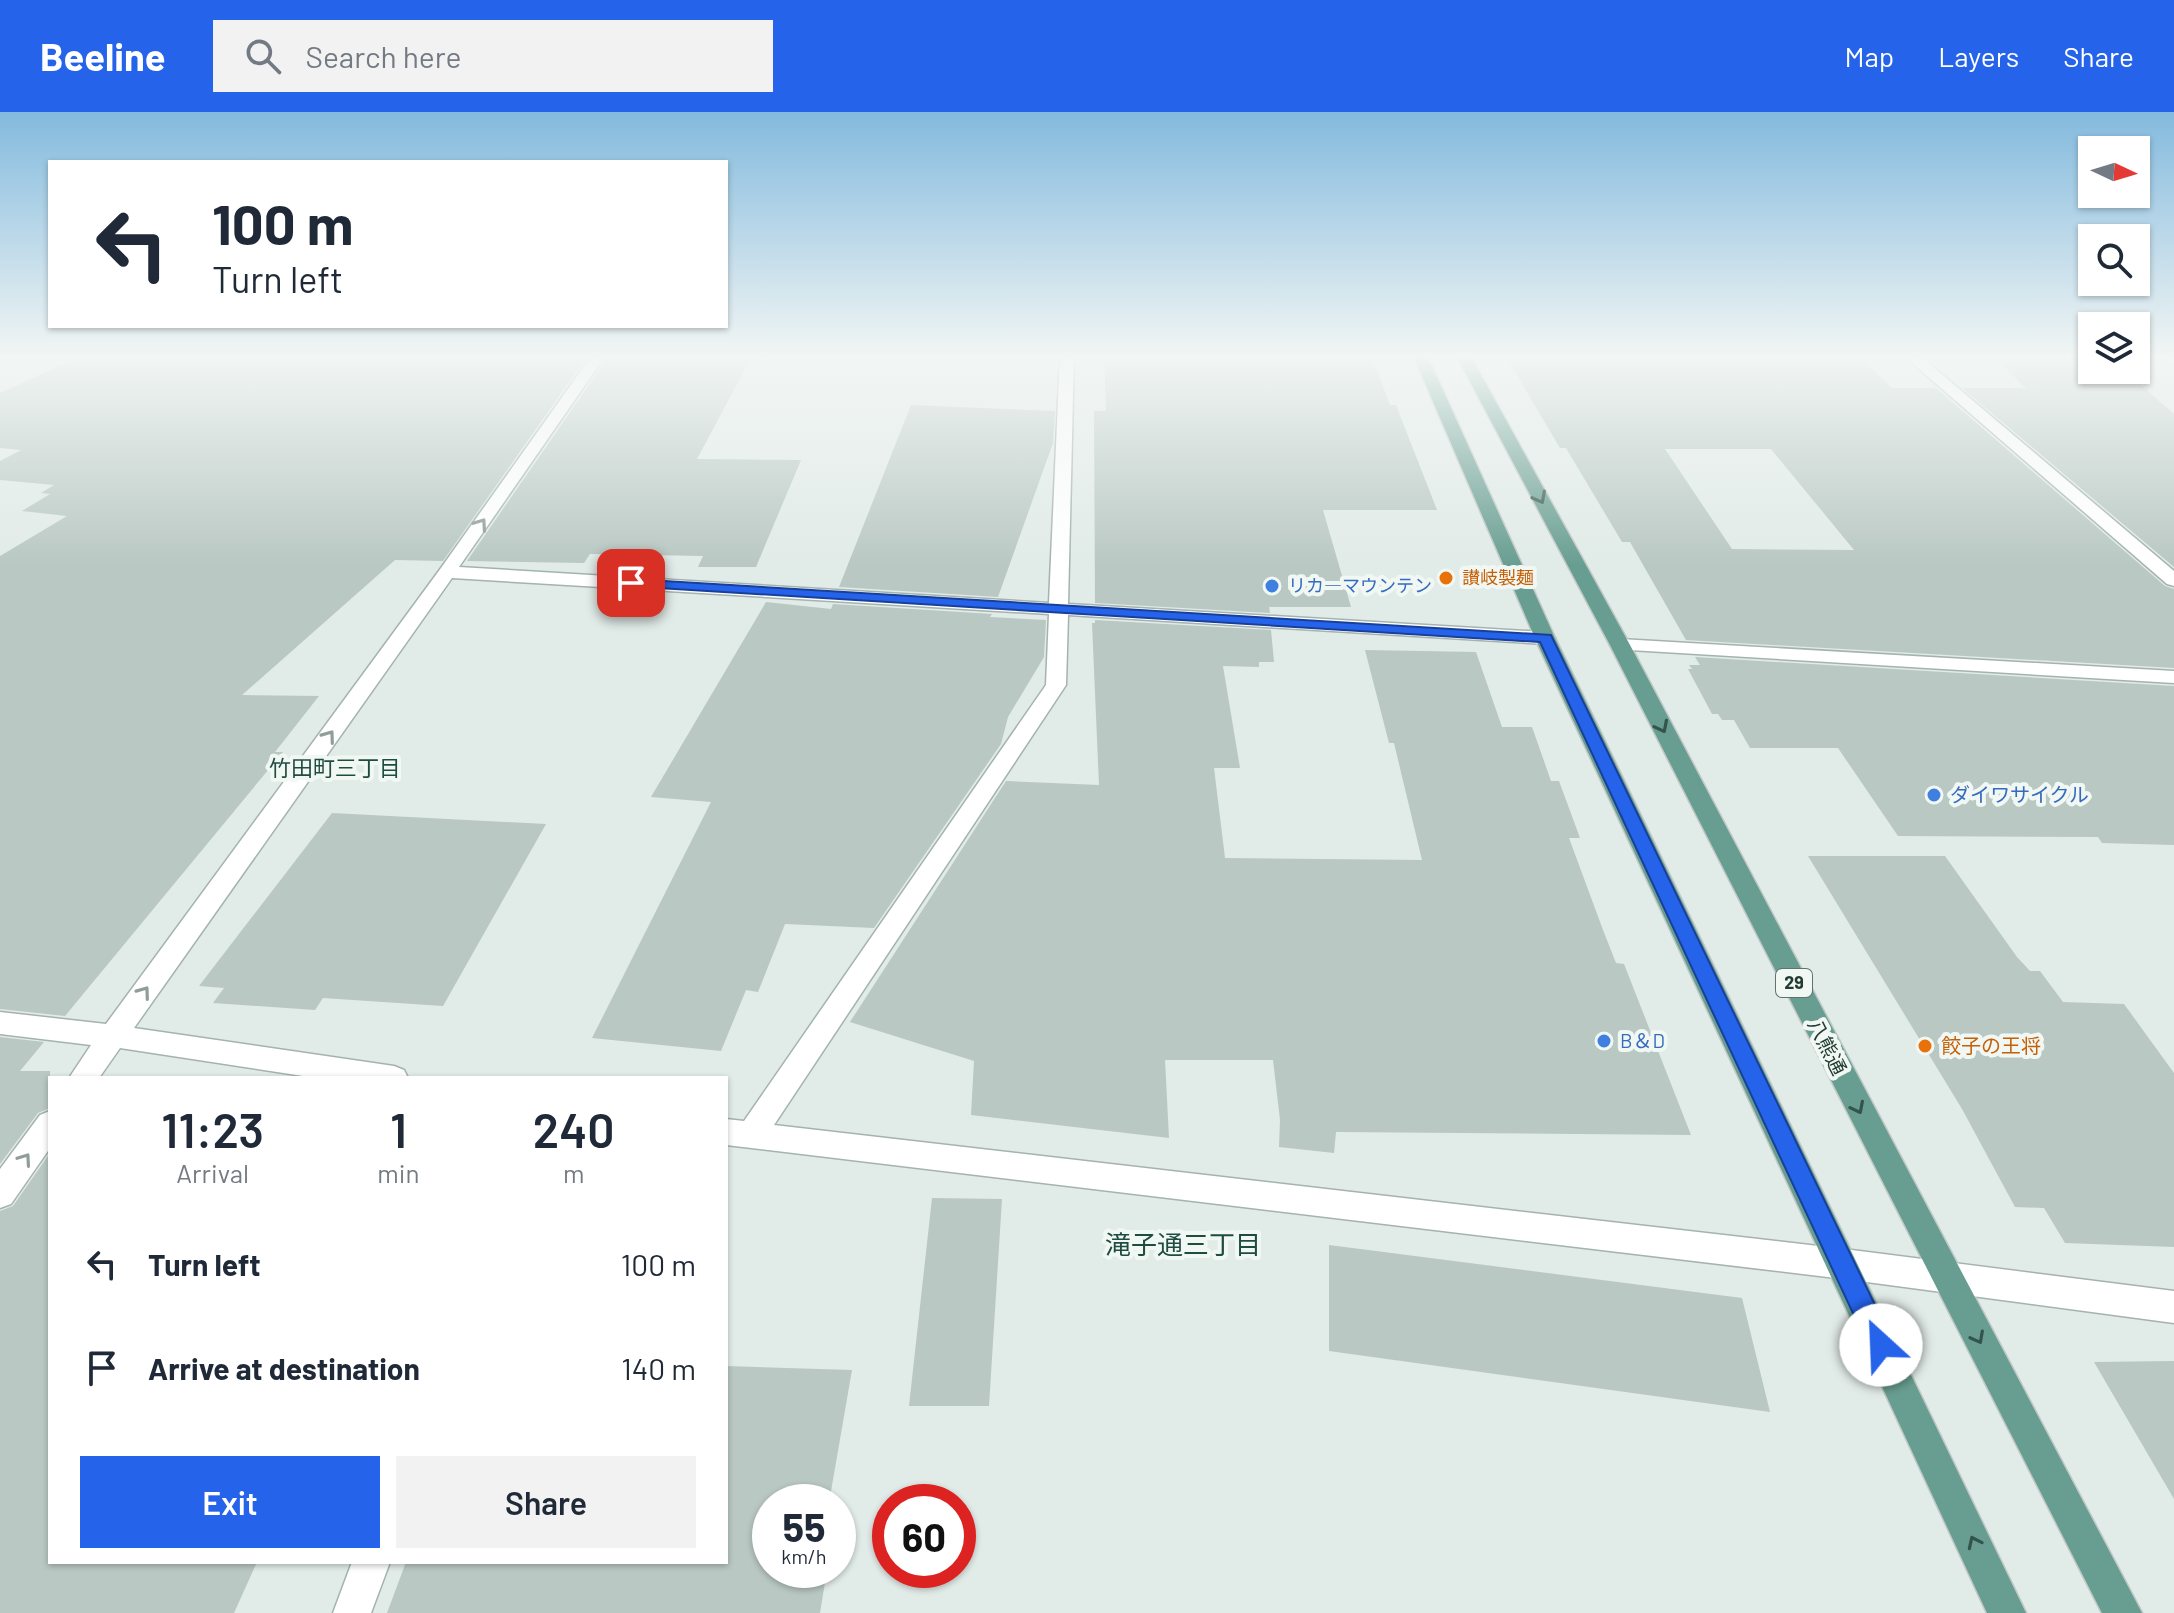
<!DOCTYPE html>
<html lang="en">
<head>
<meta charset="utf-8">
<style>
  :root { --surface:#fff; --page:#f2f2f3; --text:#1f2937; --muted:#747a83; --accent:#2563eb }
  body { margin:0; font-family:Barlow,"Noto Sans JP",sans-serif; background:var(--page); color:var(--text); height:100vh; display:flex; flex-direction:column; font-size:30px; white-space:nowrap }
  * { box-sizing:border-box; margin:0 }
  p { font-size:26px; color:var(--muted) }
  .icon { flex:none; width:44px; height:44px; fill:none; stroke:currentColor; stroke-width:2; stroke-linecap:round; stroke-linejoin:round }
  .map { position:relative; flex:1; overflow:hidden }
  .side { position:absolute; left:48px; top:964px; width:680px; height:488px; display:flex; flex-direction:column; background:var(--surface); border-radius:0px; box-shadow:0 2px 6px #0004 }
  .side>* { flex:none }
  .hud { position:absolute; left:48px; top:48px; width:680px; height:168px; border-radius:0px; box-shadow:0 2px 6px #0004; background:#fff; color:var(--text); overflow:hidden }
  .needle { width:52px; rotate:94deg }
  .buttons { position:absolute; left:2078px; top:24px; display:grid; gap:16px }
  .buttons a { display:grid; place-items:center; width:72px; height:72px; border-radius:0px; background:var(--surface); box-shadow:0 2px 6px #0004; font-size:40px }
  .speed { position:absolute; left:752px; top:1372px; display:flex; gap:16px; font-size:40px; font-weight:700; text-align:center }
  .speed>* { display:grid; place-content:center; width:104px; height:104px; border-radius:50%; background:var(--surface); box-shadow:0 2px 6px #0004; line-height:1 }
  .speed small { font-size:20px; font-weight:400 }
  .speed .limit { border:12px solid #d22; background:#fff; color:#111 }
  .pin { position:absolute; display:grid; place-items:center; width:68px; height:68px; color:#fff; margin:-34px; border-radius:16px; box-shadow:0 4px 12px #0006 }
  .me { position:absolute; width:88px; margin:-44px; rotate:335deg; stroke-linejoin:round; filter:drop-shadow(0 0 6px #0008) }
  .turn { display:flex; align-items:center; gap:28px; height:168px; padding:0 32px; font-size:36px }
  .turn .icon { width:104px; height:104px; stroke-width:2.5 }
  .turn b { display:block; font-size:56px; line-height:68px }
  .eta { display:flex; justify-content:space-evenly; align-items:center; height:136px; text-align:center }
  .eta b { font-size:48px; font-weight:600; line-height:56px }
  .action { display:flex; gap:16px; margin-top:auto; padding:16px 32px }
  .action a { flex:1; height:92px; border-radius:0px; background:var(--accent); color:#fff; font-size:32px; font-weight:600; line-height:92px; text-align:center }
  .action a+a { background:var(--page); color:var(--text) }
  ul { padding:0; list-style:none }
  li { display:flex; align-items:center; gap:24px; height:104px; padding:0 32px }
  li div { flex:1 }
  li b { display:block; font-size:30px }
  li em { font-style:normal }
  header { display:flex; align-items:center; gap:48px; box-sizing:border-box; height:112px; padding:0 40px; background:var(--accent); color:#fff }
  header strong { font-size:38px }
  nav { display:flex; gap:44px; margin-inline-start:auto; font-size:28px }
  .search { width:560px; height:72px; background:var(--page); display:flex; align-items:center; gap:20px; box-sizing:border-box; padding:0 28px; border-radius:0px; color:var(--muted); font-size:30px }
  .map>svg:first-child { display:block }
  .building { fill:#b9c8c3; fill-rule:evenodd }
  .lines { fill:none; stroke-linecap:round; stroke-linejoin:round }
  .minor-casing { stroke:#a4b3ae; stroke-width:3 }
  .primary-casing { stroke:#c1c8c6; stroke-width:3 }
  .minor { fill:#fff; fill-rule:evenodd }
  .primary { fill:#689e91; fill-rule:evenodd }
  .oneway { stroke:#34544b }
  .oneway2 { stroke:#909d9a }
  .route { fill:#2563eb; stroke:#184099; stroke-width:2 }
  .food-dot { fill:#e8710a; stroke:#f1f8f4; stroke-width:3 }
  .shop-dot { fill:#3f7fe0; stroke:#f1f8f4; stroke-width:3 }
  .labels { text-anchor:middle; stroke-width:8; stroke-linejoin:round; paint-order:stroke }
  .far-food-label { font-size:18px; fill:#c56008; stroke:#f1f8f4; text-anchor:start }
  .far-shop-label { font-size:18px; fill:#366cbe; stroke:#f1f8f4; text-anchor:start }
  .shield { fill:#f1f8f4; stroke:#60746e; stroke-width:2 }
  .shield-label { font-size:18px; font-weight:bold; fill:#223b34 }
  .shop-label { font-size:20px; fill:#366cbe; stroke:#f1f8f4; text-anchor:start }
  .food-label { font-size:20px; fill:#c56008; stroke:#f1f8f4; text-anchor:start }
  .street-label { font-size:20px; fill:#223b34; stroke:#f1f8f4 }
  .neighbourhood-label { font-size:22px; fill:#1f4c41; stroke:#f1f8f4 }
  .near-neighbourhood-label { font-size:26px; fill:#1f4c41; stroke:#f1f8f4 }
</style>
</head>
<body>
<header>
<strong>Beeline</strong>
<div class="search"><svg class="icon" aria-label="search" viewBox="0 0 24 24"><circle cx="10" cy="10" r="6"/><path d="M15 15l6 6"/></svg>Search here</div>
<nav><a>Map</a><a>Layers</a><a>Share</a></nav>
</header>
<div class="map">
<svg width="2174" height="1501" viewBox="0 0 2174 1501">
  <rect width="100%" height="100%" fill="#e1ebe7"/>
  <!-- building -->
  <path class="building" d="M83,243H588L443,449L395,448L242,583L319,584L275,640H283L65,904L0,897V444L67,404L22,399L50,382L41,381L54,373L0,368V349L21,338L0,336V281Z
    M1104,243H1294L1295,248H1373L1390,293H1396L1437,398H1323L1351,495H1269L1270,501L1095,491L1094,299H1106Z
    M1505,243H1857L1892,276H1936L2165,474L2174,477V556L1686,528L1630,430H1622L1566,336H1560ZM1665,337H1771L1854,438L1732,437Z
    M1992,243H2092V258H2124L2174,302V455L1962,276H2026Z
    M609,244H752L697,347L801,348L756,455H698L703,444L590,442L584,451L467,449Z
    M911,293L1055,299L1053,331L998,485L839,475Z
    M766,490L831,497L833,492L992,502L990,505L1046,508L1044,545L1008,605L1001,632L874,816L785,812L758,880L746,878L721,939L592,926L711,690L651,685Z
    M1095,508L1271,518L1274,550H1259V555L1223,554L1240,656H1214L1225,746L1422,748L1394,631H1389L1365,538L1476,540L1502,615H1532L1551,669H1559L1580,726H1569L1603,818L1616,851L1624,852L1691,1023L1336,1020L1334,1041L1279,1035L1280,1008L1273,948H1165L1169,1026L971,1003L974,949L850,910L1006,669L1099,673L1092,511H1095Z
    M1695,545L2174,574V733L2102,731L2098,725L1898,724L1838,636H1750L1734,608H1722L1718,602H1712L1688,557H1692L1689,553H1700Z
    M332,701L546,712L443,894L323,886L315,898L213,891L224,876L199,874Z
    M1808,744H1945L2017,845L2030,859H2040L2063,890L2124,892L2174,961V1135L2065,1131L2044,1096L2015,1095L1962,997Z
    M0,925L44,930L20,959H50V996L38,1001L0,1052Z
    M50,1041V1450H257L234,1501H0V1099L13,1094Z
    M932,1086L1002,1087L989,1294H909Z
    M1329,1133L1742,1186L1770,1300L1329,1239Z
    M2174,1249V1387L2094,1250Z
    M726,1254L852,1258L830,1385H839L838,1390H770V1458H827L820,1501H387L406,1450H726Z"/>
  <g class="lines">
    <defs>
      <path id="minor" d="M592,243H606L459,455L1049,491L1060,243H1074L1068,492L1545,520L1555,526L1545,532L1068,503L1066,573L774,1013L1844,1137L2174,1179V1211L1844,1167L726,1033V1007L744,1009L1046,573L1049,502L452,466L134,916L394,954L404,958L408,966H316L120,936L99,966H69L91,933L0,922V900L106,912L441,456Z
        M1903,243H1919L2174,459V474L2167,472Z
        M1620,527L2174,559V571L1613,537L1610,533L1613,529Z
        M50,999V1036L11,1092L0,1096V1057L40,1003Z
        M352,1450H390L371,1501H333Z"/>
      <path id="primary" d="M1413,243H1427L1555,526L2026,1501H1987L1535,526Z
        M1456,243H1470L1630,533L2142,1501H2102L1610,533Z"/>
    </defs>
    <!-- minor casing -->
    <use href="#minor" class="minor-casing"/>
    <!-- primary casing -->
    <use href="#primary" class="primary-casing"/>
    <!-- minor -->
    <use href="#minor" class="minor"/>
    <!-- primary -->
    <use href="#primary" class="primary"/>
  </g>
  <!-- one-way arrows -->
  <defs><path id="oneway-chevron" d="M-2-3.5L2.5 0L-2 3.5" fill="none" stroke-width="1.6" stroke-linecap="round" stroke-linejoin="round" transform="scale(2)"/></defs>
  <g class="oneway">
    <use href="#oneway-chevron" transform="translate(1540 386) rotate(62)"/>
    <use href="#oneway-chevron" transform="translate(1662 615) rotate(63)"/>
    <use href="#oneway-chevron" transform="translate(1858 996) rotate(63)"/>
    <use href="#oneway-chevron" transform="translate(1978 1226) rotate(62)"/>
    <use href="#oneway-chevron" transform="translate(1974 1430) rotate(-115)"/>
  </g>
  <g class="oneway2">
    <use href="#oneway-chevron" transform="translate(481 412) rotate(-55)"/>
    <use href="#oneway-chevron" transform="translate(329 624) rotate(-54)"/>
    <use href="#oneway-chevron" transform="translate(144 880) rotate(-54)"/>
    <use href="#oneway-chevron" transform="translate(25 1047) rotate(-55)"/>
  </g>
  <!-- sky -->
  <linearGradient id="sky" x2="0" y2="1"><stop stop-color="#83bade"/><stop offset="0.54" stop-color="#f2f6f4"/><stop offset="1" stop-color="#f2f6f4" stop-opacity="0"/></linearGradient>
  <rect width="2174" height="453" fill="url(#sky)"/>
  <!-- route -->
  <path class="route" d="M631,467L1551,523L1890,1224L1894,1233L1890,1242L1881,1245L1872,1242L1540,530L626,474L624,471Z"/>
  <!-- markers -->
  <g class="food-dot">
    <circle cx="1446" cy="466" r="8"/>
    <circle cx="1925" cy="934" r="8"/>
  </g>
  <g class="shop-dot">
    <circle cx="1272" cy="474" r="8"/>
    <circle cx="1934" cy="683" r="8"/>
    <circle cx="1604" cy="929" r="8"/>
  </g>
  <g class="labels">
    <!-- far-food labels -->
    <g class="far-food-label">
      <text x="1462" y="472">讃岐製麺</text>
    </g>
    <!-- far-shop labels -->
    <g class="far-shop-label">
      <text x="1288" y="480">リカ―マウンテン</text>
    </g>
    <!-- shield labels -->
    <rect class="shield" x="1776" y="857" width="36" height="28" rx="6"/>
    <g class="shield-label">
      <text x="1794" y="877">29</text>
    </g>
    <!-- shop labels -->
    <g class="shop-label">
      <text x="1950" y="690">ダイワサイクル</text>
      <text x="1620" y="936">B＆D</text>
    </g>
    <!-- food labels -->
    <g class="food-label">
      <text x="1941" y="941">餃子の王将</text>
    </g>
    <!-- street labels -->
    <g class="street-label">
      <text transform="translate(1827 935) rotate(63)" y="7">八熊通</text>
    </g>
    <!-- neighbourhood labels -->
    <g class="neighbourhood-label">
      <text x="335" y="664">竹田町三丁目</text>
    </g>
    <!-- near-neighbourhood labels -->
    <g class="near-neighbourhood-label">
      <text x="1183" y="1142">滝子通三丁目</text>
    </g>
  </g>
</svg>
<div class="buttons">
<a><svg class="needle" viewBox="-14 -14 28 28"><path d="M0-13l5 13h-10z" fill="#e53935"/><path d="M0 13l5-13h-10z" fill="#747a83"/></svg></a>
<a><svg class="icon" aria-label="search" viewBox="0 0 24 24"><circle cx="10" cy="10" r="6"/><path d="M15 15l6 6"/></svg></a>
<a><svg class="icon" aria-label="layers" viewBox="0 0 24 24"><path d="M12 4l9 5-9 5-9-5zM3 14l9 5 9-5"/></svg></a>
</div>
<div class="speed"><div>55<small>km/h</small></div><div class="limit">60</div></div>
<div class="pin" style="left:631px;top:471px;background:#d93025"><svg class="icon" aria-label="arrive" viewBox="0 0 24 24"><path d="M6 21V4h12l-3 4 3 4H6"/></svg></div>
<svg class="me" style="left:1881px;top:1233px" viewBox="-20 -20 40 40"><circle r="19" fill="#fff"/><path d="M0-13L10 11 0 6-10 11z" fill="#2563eb"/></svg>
<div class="hud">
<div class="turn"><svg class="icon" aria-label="left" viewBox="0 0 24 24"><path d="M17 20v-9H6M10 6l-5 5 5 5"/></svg><div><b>100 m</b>Turn left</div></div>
</div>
<section class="side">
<div class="eta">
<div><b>11:23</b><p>Arrival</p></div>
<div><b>1</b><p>min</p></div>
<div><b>240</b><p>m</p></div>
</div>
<ul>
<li><svg class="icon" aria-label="left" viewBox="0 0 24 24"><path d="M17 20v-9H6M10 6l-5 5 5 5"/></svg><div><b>Turn left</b></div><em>100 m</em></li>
<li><svg class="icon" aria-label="arrive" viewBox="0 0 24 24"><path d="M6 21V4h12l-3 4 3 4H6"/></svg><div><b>Arrive at destination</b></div><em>140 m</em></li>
</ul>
<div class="action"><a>Exit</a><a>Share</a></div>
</section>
</div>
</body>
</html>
